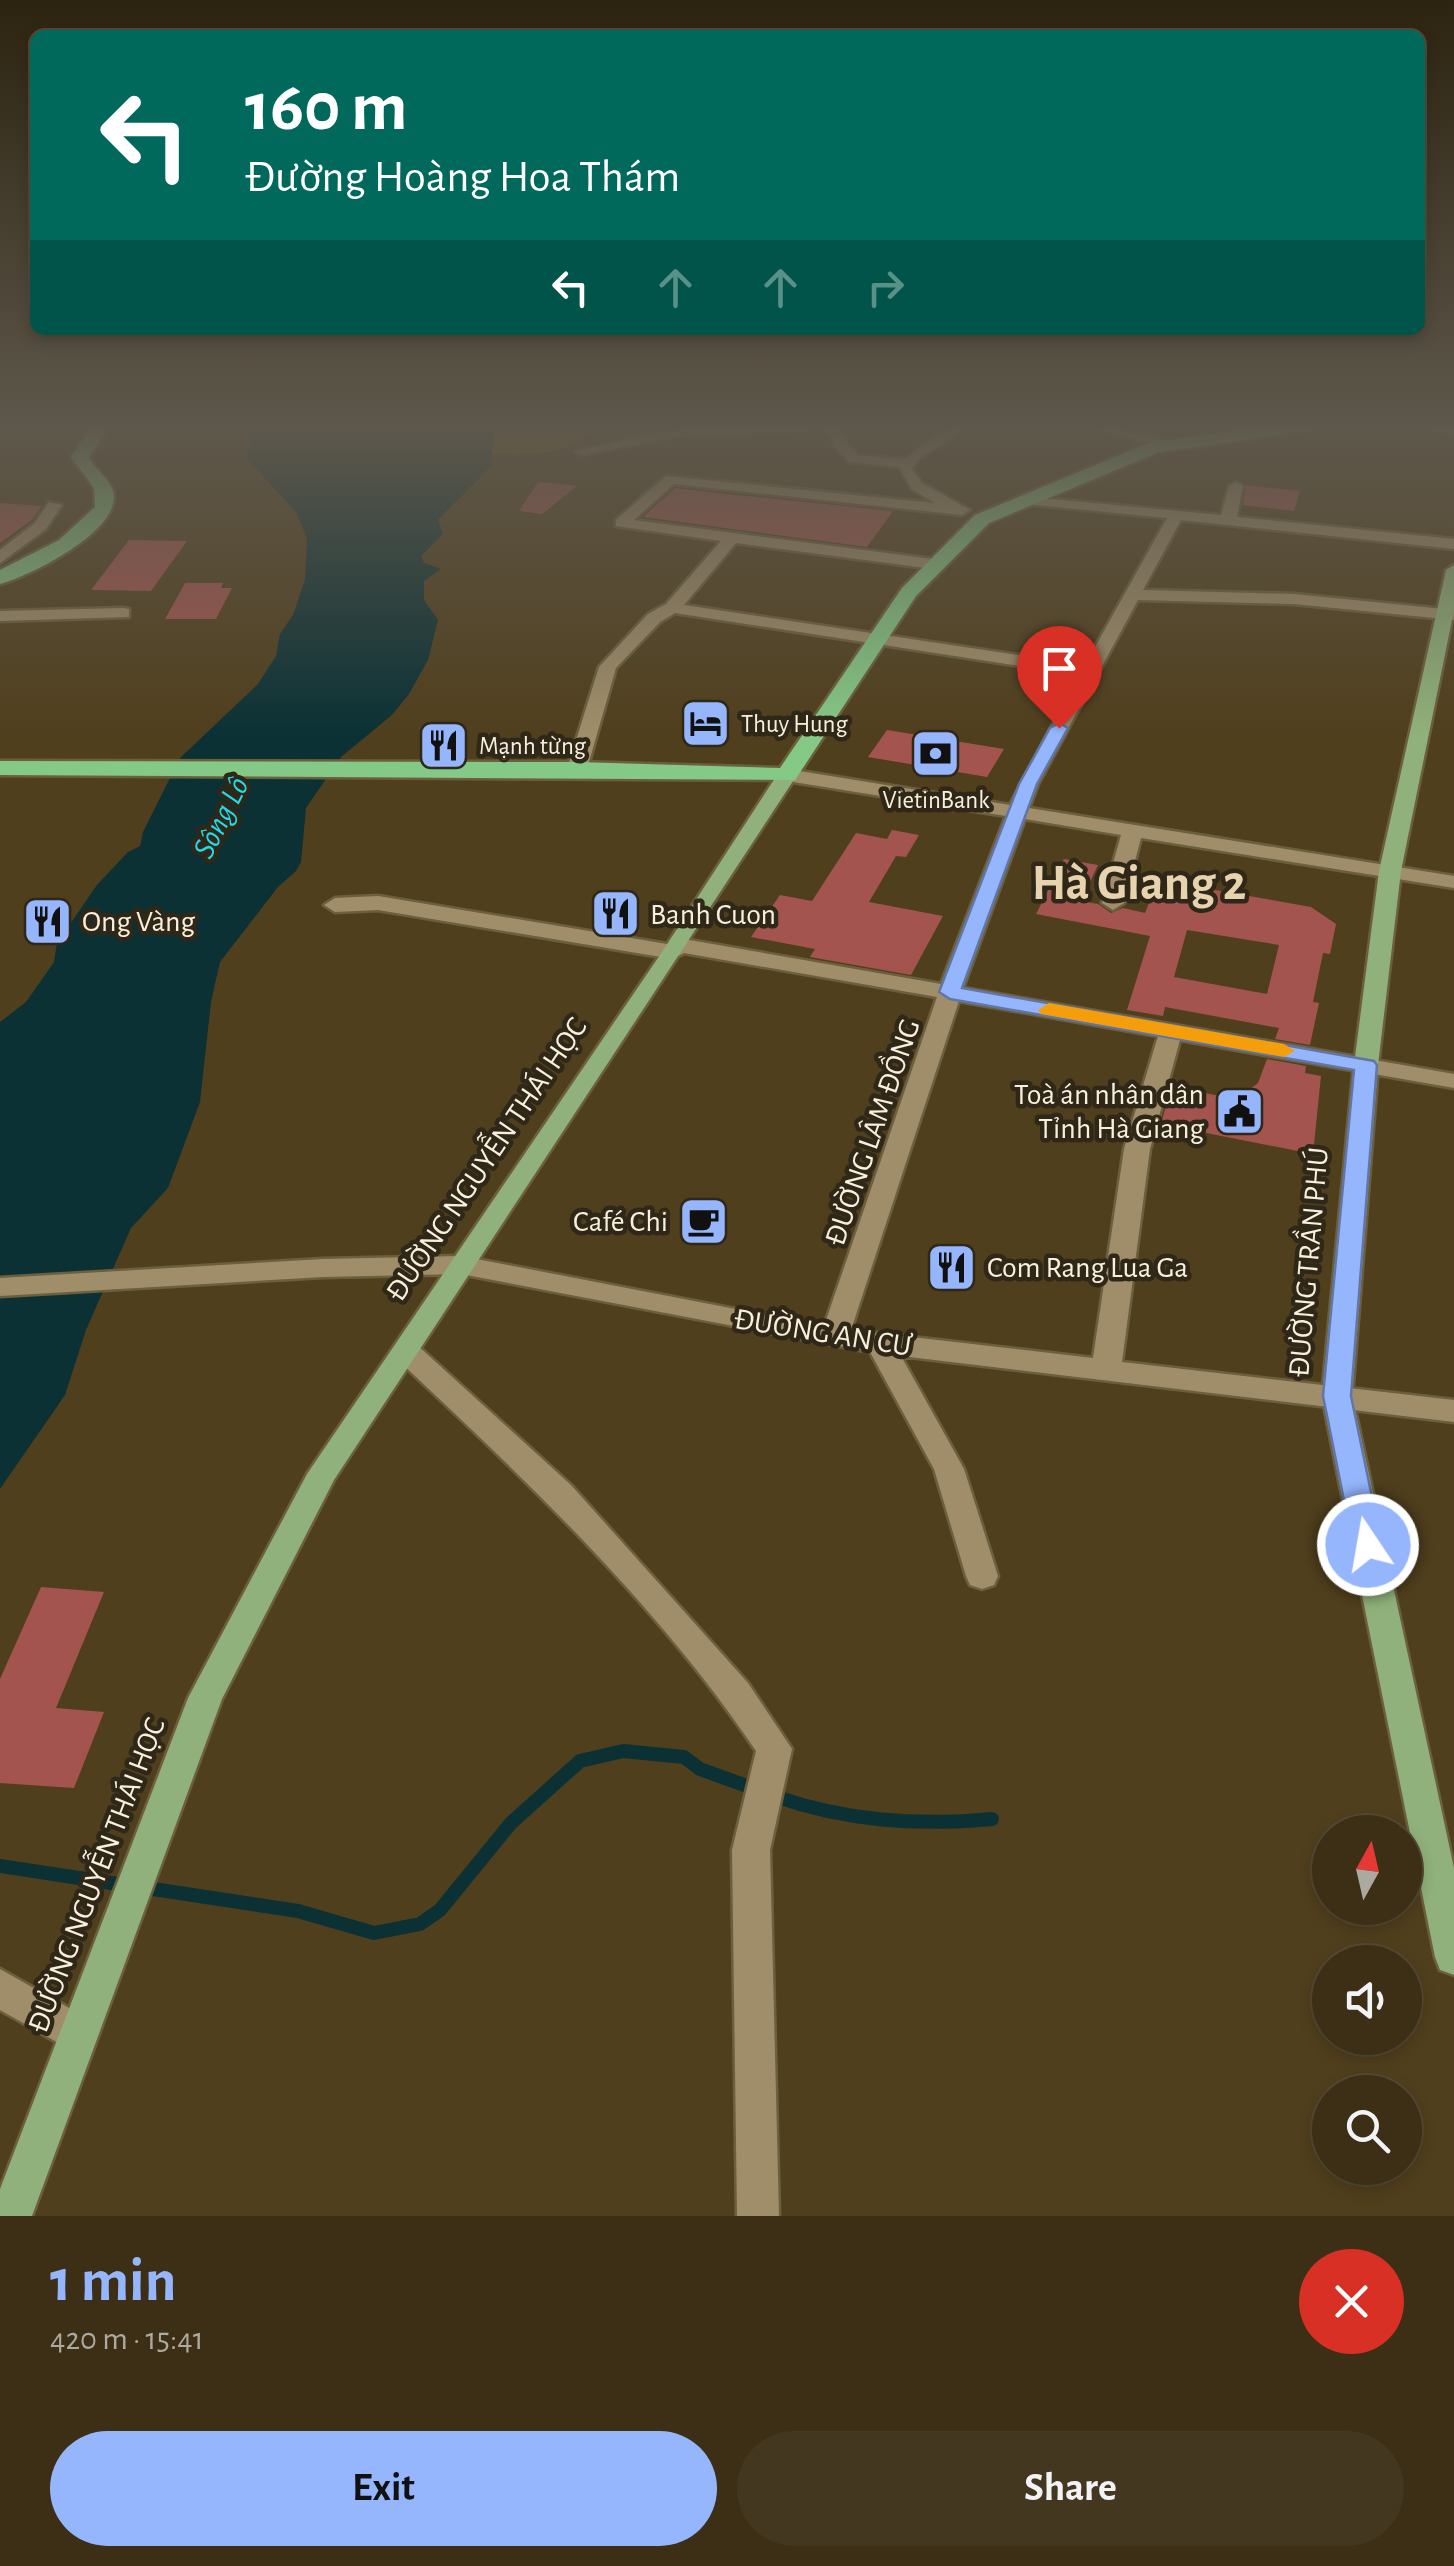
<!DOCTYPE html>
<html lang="en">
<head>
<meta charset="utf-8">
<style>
  :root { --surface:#3c2f16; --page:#43371f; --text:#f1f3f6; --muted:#aca9a1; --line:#554a35; --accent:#95b6fd }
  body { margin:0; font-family:"Alegreya Sans",sans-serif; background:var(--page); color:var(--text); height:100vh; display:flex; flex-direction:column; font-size:38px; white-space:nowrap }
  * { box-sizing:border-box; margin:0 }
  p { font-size:32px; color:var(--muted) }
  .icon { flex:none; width:55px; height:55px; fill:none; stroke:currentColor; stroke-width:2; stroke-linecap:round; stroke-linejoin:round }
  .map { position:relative; height:2216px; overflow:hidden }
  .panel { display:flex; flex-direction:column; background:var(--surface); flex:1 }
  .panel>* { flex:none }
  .hud { position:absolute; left:30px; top:30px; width:1395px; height:305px; border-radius:15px; box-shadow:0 5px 15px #0003,0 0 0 2px var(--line); background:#00695c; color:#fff; overflow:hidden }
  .needle { width:65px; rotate:8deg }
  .tools { position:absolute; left:1312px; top:1815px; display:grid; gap:20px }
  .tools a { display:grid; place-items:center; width:110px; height:110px; border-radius:50%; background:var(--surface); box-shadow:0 5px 15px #0003,0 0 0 2px var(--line); font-size:50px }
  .pin { position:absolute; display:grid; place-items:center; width:85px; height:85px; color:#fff; margin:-102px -42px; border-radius:50% 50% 50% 0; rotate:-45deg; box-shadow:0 0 10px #0007 }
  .pin .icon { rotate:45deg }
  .me { position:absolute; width:110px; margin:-55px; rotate:348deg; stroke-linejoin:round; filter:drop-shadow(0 0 8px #0008) }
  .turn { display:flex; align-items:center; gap:35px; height:210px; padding:0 50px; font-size:45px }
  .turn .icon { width:130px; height:130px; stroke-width:2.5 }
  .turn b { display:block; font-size:70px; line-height:85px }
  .lanes { display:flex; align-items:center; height:95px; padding:0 50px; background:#0003; justify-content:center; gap:50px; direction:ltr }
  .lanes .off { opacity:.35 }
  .round { display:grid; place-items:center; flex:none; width:105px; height:105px; border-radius:52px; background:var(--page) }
  .summary { display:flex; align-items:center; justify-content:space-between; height:170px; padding:0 50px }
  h1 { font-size:60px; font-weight:700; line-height:75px; color:var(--accent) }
  .primary-button { display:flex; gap:20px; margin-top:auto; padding:20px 50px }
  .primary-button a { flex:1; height:115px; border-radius:60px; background:var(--accent); color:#111; font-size:40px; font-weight:700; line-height:115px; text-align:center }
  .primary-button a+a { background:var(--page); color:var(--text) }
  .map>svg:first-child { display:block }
  .forest { fill:#856303 }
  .water { fill:#0b3135 }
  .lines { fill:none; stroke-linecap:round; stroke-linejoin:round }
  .stream { stroke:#0b3135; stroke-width:14 }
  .building { fill:#a3544f; fill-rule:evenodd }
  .minor-casing { stroke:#6c5f3e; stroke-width:5 }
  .major-casing { stroke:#6c5f3e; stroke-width:5 }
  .highway-casing { stroke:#6c5f3e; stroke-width:5 }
  .minor { fill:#a08e6a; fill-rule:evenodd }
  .major { fill:#90b17b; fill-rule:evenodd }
  .highway { fill:#85c986; fill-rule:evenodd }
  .route { fill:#95b6fd; stroke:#6176a4; stroke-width:2.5 }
  .slow { fill:#f59e0b }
  .labels { text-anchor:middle; stroke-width:9; stroke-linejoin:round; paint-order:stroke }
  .far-poi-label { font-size:25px; fill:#f9f0dc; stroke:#2f2718; text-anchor:start }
  .poi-label { font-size:30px; fill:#f9f0dc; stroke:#2f2718; text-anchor:start }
  .street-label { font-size:30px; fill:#f9f0dc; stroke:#2f2718 }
  .water-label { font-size:32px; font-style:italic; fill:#1edcec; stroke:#2f2718 }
  .town-label { font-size:50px; font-weight:bold; fill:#e7d3ad; stroke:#2f2718 }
</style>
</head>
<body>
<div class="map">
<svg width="1454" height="2216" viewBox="0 0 1454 2216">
  <rect width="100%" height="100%" fill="#503f1d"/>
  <!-- forest -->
  <path class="forest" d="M506,425H603C574,454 530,456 491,453L492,437Z"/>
  <!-- water -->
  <path class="water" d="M245,425H495L491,466L438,520L443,534L421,556L424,563L441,569L424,581V600L438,620L428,660L409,694L392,715L341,757L306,808L301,862L296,871L278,887L220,962L211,1002L200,1102L168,1188L131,1228L86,1330L65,1395L0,1489V1022L26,1002L54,962L57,943L97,885L128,852L140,846L143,832L180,758L258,684L276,656L280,634L293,615L305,580L307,538L296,512L247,459L251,442Z"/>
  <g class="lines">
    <!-- stream -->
    <path class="stream" d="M774,1796C846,1821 916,1826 992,1819
      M0,1866L125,1885
      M140,1887L298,1911L374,1933L420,1924L440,1910L511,1823L580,1761L623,1751L684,1757L700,1769L755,1789"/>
  </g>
  <!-- building -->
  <path class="building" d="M538,482L562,484L577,486L542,514L519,511Z
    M1246,485L1300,491L1294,511L1243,505Z
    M675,488L727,494L893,511L867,547L643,517Z
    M0,503L42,506L32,520L0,543Z
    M129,540L187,541L151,591L91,590Z
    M185,583H223L221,588H232L216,619H165Z
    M887,730L1004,749L987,777L868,757Z
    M892,830L919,835L906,857L896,856L869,902L943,916L911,975L810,957L815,949L751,937L780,895L812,901L856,833L887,839Z
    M1064,859L1098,865L1081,901L1098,904L1111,913L1123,908L1145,913L1158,880L1311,907L1336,924L1330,954L1323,953L1313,1002L1319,1003L1310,1045L1275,1039L1279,1028L1165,1007L1163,1016L1127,1010L1150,936L1036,914ZM1187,930L1279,945L1267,994L1174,977Z
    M1267,1059L1306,1066L1305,1073L1321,1076L1313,1154L1161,1124L1171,1087L1237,1099L1258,1083Z
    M41,1587L104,1592L56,1708L104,1712L74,1788L0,1783V1679Z"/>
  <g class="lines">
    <defs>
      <path id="minor" d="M754,425H828L842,429L848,445L858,455L905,459L952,425H969L920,458L912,469L922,483L970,510L962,515L674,484L634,520L933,559L941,564L933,569L736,543L684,605L1085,665L1167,518L1025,504L1017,499L1020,496L1221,515L1229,486L1236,482L1243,486L1237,517L1454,539V549L1181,520L1143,590L1294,594L1454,610V620L1294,604L1138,600L1038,784L1029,808L1454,876V888L1141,838L1124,903L1113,910L1102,903L1121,835L1025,819L963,988L1454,1074V1088L1180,1040L1150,1149L1122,1362L1454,1400V1422L901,1356L964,1469L998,1576L994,1585L982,1589L970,1585L966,1576L934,1469L870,1352L461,1274L323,1277L0,1296V1278L323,1259L461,1256L824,1326L937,997L684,953L673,959L378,910L335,912L324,905L335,898L378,896L667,944L678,938L941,984L1006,816L787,781L777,775L787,769L1010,805L1079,675L675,613L660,622L616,668L587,769L577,775L567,769L599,667L648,614L666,604L721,541L616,526V520L666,476L935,503L912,489L899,467L849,462L834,446L831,435L818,431L674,437L582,455L575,451L674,429ZM959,1001L1158,1036L1124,1149L1093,1358L851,1330Z
        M1070,425H1102L1179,443L1172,447Z
        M49,502L62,505L46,529L0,563V550L35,523Z
        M123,608L129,609V617L0,621V611Z
        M407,1342L417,1345L571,1485L748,1683L792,1749L770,1850L779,2216H737L732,1850L756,1751C657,1604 526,1480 397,1359L393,1352L397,1345Z
        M0,1969L92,2021L98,2035L92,2049L78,2054L0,2010Z"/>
      <path id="major" d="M1454,565V610L1401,871L1378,1065L1352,1396L1454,1868V1975L1440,1970L1435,1957L1322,1396L1354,1065L1379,871L1446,570Z
        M787,769L797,775L334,1480L222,1699L32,2216H0V2189L188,1698L307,1474L662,952L777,775Z"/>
      <path id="highway" d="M93,425H111L89,457C95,471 113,480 114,496C116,533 30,576 0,584V570L59,540L95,507L94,488L71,457Z
        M1276,425H1324L1316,430L1159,452L989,523L916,596L795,780L0,775V761L577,762L780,768L902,588L975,515L1149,443Z
        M1426,425H1454V435L1428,429Z"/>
    </defs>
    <!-- minor casing -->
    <use href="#minor" class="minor-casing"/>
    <!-- major casing -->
    <use href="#major" class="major-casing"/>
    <!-- highway casing -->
    <use href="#highway" class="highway-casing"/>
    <!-- minor -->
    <use href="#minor" class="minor"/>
    <!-- major -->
    <use href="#major" class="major"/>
    <!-- highway -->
    <use href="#highway" class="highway"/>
  </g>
  <!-- sky -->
  <linearGradient id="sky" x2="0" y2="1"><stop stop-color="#2c2310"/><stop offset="0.58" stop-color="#5e584c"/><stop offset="1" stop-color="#5e584c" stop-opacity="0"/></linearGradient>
  <rect width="1454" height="736" fill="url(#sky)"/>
  <!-- route -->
  <path class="route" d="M1059,723L1068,728L1037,784L962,988L1374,1061L1377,1065L1351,1396L1382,1545L1378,1553L1368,1556L1357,1553L1353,1545L1323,1396L1354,1070L950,999L939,992L1019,784L1050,728Z"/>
  <!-- slow -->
  <path class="slow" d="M1049,1003L1284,1044L1295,1051L1284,1057L1041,1014L1038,1010Z"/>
  <!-- icons -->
  <defs>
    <symbol id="hotel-square" viewBox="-11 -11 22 22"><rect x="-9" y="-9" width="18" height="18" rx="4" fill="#95b6fd" stroke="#2f2718"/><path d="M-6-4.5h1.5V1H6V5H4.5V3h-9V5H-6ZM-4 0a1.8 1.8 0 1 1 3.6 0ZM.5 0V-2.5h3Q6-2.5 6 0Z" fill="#111"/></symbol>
    <symbol id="restaurant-square" viewBox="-11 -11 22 22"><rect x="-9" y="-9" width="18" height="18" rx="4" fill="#95b6fd" stroke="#2f2718"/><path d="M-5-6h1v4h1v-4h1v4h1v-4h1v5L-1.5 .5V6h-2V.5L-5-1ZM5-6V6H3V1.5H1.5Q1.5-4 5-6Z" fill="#111"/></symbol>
    <symbol id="bank-square" viewBox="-11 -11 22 22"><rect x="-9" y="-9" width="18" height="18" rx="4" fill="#95b6fd" stroke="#2f2718"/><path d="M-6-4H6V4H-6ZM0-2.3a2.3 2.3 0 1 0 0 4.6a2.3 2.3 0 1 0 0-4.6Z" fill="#111"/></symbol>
    <symbol id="civic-square" viewBox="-11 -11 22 22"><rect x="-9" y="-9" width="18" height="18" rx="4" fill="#95b6fd" stroke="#2f2718"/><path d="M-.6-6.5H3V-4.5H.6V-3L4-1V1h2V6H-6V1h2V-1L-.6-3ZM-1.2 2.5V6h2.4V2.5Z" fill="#111"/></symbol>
    <symbol id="cafe-square" viewBox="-11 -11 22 22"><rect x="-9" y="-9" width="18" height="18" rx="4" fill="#95b6fd" stroke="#2f2718"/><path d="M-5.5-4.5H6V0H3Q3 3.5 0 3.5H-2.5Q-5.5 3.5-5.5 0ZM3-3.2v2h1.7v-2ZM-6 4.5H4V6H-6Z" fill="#111"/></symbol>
  </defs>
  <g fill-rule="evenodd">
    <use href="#hotel-square" x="678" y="696" width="55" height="55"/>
    <use href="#restaurant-square" x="416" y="718" width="55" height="55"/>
    <use href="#bank-square" x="908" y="726" width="55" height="55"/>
    <use href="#restaurant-square" x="588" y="886" width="55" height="55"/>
    <use href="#restaurant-square" x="20" y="894" width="55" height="55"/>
    <use href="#civic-square" x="1212" y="1084" width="55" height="55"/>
    <use href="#cafe-square" x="676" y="1194" width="55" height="55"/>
    <use href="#restaurant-square" x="924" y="1240" width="55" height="55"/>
  </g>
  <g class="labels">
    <!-- far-poi labels -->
    <g class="far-poi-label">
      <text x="741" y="732">Thuy Hung</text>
      <text x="479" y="754">Mạnh từng</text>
      <text x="936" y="808" text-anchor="middle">VietinBank</text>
    </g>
    <!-- poi labels -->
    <g class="poi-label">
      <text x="650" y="924">Banh Cuon</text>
      <text x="82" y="931">Ong Vàng</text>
      <text x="1204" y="1104" text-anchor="end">Toà án nhân dân<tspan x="1204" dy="34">Tỉnh Hà Giang</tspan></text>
      <text x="668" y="1231" text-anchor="end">Café Chi</text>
      <text x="987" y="1277">Com Rang Lua Ga</text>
    </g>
    <!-- street labels -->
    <g class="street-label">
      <text transform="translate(872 1132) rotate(-71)" y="10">ĐƯỜNG LÂM ĐỒNG</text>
      <text transform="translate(486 1159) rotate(-56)" y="10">ĐƯỜNG NGUYỄN THÁI HỌC</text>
      <text transform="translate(1308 1262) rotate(-85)" y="10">ĐƯỜNG TRẦN PHÚ</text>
      <text transform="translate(823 1332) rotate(9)" y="10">ĐƯỜNG AN CƯ</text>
      <text transform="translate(96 1875) rotate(-69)" y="10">ĐƯỜNG NGUYỄN THÁI HỌC</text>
    </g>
    <!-- water labels -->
    <g class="water-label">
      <text transform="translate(220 817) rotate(-63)" y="11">Sông Lô</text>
    </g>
    <!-- town labels -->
    <g class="town-label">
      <text x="1139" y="899">Hà Giang 2</text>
    </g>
  </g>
</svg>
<div class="tools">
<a><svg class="needle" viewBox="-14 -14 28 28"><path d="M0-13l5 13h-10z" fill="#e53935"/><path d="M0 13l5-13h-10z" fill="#aca9a1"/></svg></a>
<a><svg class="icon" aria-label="sound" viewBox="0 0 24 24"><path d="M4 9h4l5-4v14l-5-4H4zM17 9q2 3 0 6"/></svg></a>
<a><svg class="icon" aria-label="search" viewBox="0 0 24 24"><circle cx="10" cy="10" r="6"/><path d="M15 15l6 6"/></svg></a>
</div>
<div class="pin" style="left:1059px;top:728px;background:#d93025"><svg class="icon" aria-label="arrive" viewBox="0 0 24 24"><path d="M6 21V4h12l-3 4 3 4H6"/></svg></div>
<svg class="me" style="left:1368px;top:1545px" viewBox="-20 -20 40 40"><circle r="17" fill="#95b6fd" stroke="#fff" stroke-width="3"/><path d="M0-11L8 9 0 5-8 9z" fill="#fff"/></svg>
<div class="hud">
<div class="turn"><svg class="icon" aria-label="left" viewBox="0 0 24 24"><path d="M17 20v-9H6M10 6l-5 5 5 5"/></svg><div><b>160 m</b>Đường Hoàng Hoa Thám</div></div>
<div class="lanes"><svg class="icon" aria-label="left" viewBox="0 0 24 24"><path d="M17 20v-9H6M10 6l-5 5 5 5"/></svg><svg class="icon off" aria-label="ahead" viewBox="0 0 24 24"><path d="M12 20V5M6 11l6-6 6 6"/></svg><svg class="icon off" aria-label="ahead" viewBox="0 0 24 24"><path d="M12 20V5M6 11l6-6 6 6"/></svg><svg class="icon off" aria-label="right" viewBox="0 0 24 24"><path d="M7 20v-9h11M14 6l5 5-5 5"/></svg></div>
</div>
</div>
<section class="panel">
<div class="summary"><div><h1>1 min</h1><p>420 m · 15:41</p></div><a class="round" style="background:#d93025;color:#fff"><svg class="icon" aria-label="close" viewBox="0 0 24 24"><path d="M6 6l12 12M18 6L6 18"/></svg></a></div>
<div class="primary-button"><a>Exit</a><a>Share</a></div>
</section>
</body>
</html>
